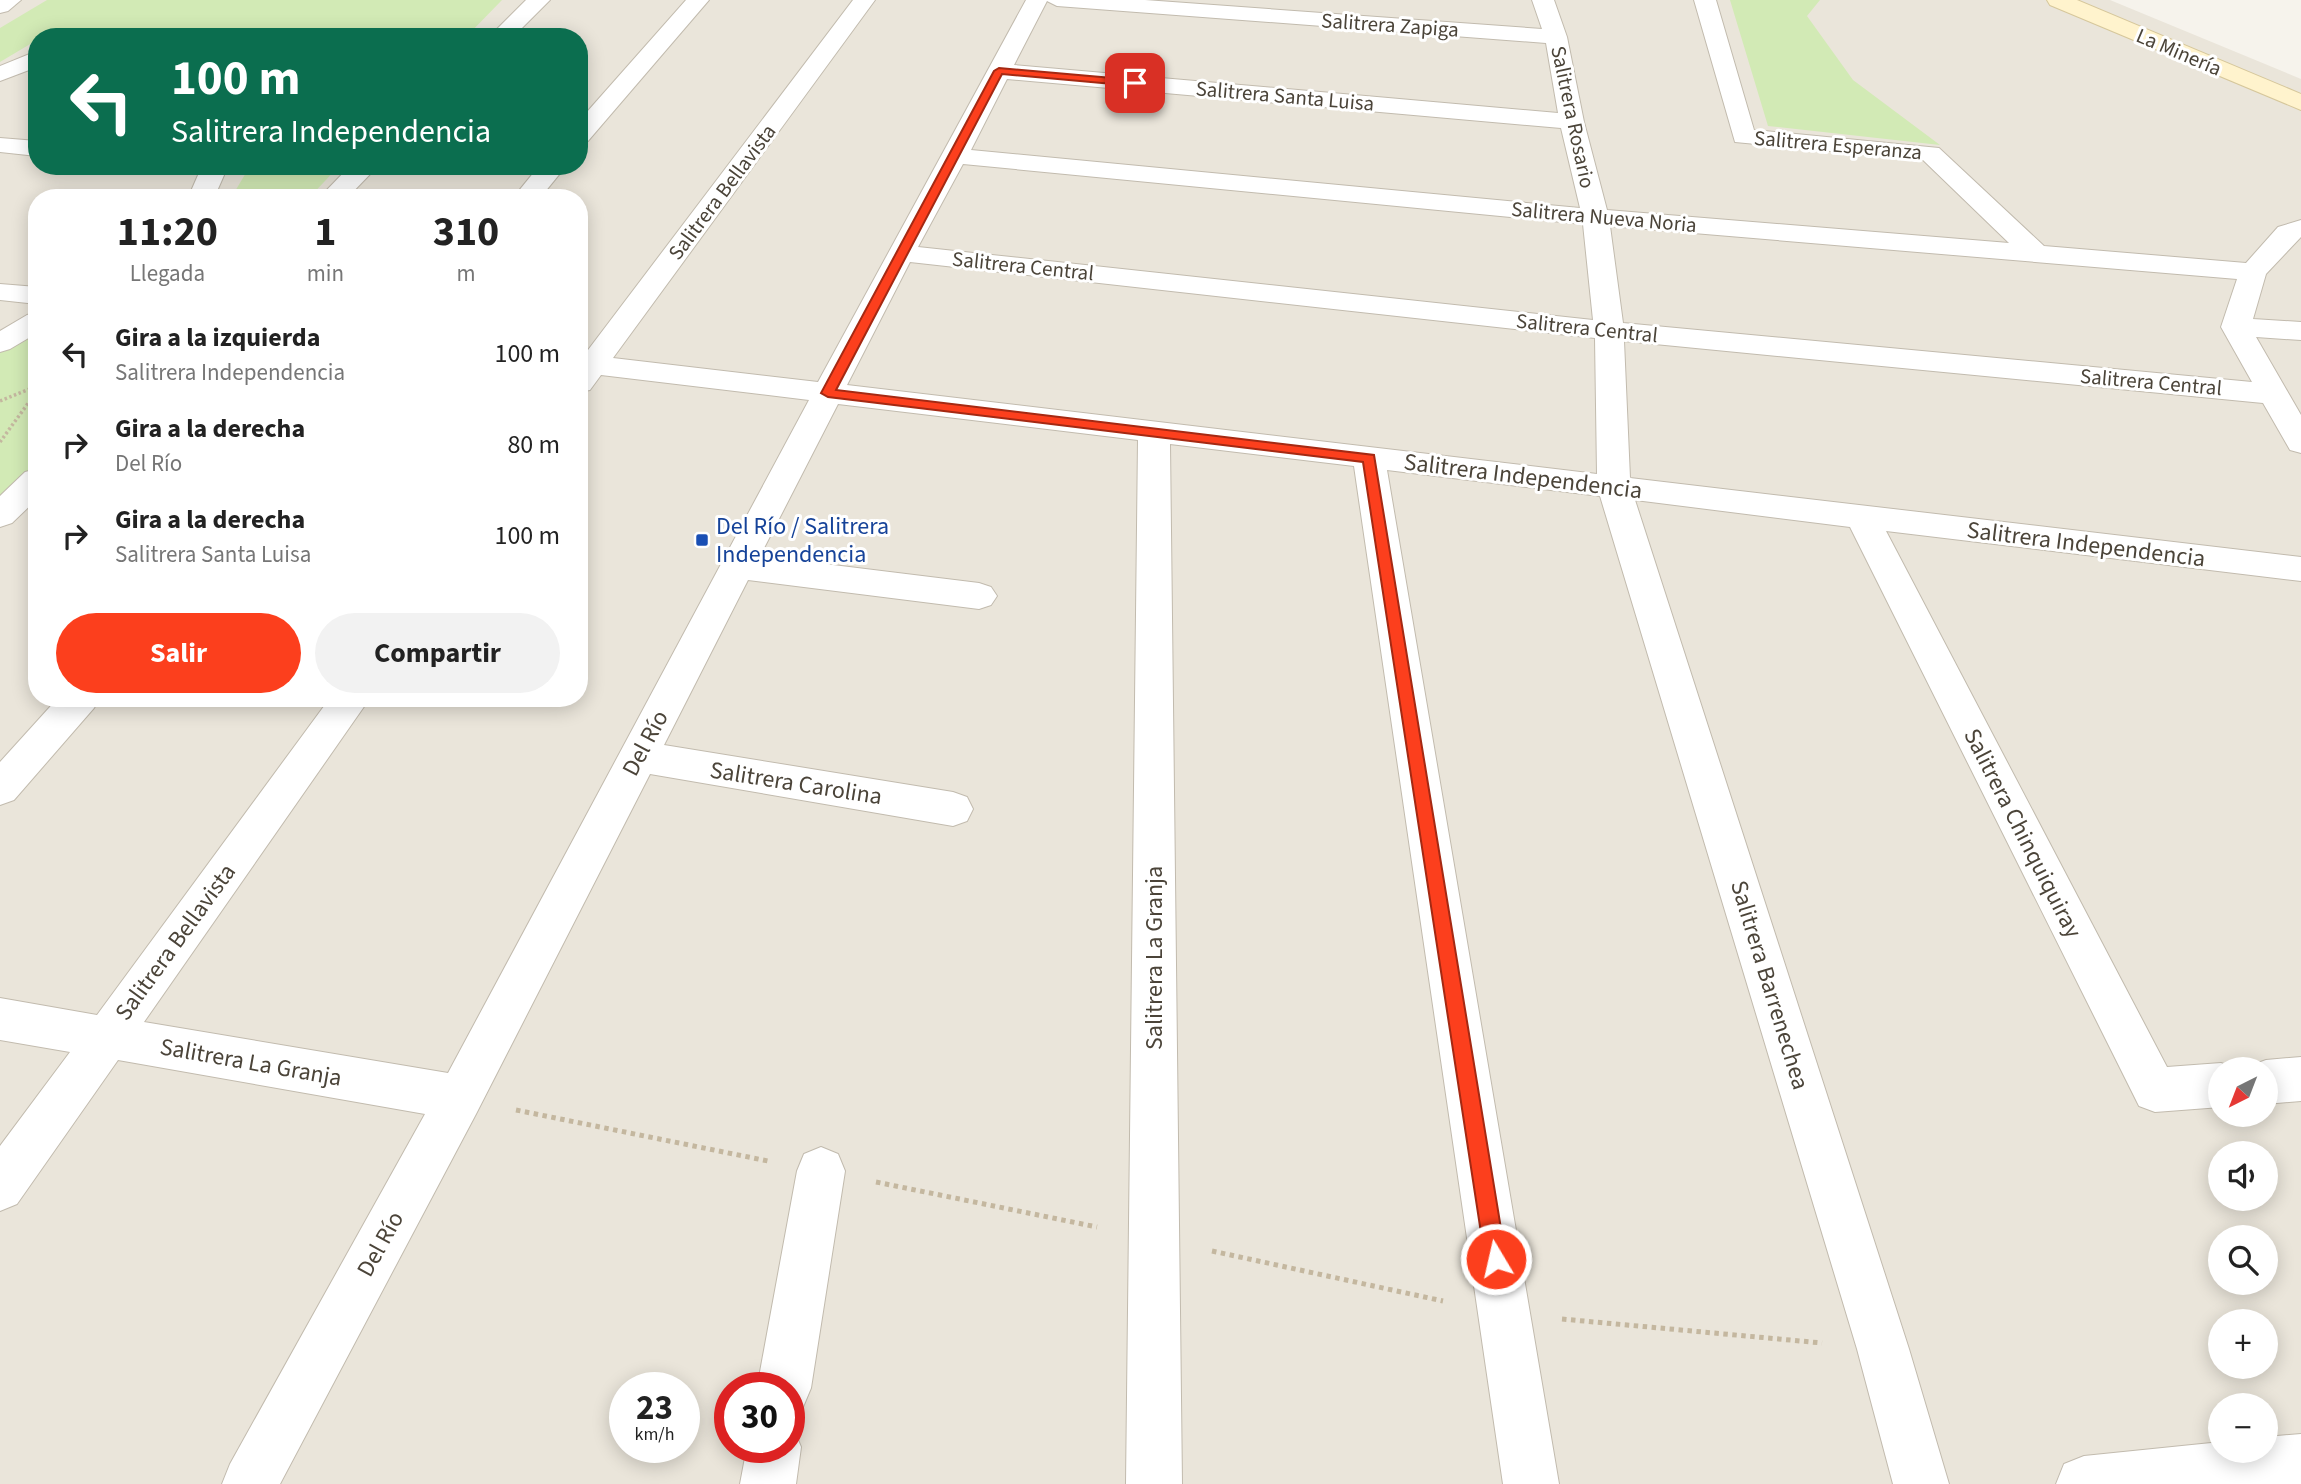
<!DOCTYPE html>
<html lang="es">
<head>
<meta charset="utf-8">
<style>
  :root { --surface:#fff; --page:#f2f2f2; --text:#222; --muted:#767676; --accent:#fc3f1d }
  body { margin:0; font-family:"Source Sans 3",sans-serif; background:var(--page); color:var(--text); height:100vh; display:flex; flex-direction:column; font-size:26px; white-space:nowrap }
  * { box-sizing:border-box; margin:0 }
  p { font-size:23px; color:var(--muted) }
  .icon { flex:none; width:38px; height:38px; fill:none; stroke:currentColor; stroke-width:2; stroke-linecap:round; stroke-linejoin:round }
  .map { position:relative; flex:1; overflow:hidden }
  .panel { position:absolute; left:28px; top:189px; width:560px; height:518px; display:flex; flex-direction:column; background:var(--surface); border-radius:28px; box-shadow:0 4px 18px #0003 }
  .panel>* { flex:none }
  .banner { position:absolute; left:28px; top:28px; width:560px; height:147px; border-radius:28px; box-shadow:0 4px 18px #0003; background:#0b6e4f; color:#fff; overflow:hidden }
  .needle { width:46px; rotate:222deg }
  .tools { position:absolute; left:2208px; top:1057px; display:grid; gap:14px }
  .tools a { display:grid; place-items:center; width:70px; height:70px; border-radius:50%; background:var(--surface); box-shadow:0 4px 18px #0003; font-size:35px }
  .speed { position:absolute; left:609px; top:1372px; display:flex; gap:14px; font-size:35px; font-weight:700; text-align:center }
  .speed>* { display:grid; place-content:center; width:91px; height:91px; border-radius:50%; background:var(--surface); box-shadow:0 4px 18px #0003; line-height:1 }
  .speed small { font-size:18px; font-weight:400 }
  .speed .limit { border:10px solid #d22; background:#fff; color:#111 }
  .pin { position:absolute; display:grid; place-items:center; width:60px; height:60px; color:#fff; margin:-30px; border-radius:14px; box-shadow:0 4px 10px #0006 }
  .me { position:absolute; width:77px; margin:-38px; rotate:351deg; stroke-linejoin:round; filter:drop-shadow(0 0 5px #0008) }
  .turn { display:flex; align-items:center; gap:24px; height:147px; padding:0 28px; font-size:32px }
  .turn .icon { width:91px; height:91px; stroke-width:2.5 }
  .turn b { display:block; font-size:49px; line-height:60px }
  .eta { display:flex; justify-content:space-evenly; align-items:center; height:119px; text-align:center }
  .eta b { font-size:42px; font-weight:700; line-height:49px }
  .cta { display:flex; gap:14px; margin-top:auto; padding:14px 28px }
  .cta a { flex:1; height:80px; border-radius:42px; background:var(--accent); color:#fff; font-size:28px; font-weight:700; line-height:80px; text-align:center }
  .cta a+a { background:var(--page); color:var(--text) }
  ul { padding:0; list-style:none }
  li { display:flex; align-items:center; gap:21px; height:91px; padding:0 28px }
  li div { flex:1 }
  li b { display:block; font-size:26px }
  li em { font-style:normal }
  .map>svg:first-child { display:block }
  .residential { fill:#eae5da; fill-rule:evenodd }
  .green { fill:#d2eab5 }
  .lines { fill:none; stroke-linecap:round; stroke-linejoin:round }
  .minor-casing { stroke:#c2bbae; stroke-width:2 }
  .tertiary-casing { stroke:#c2bbae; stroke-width:2 }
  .secondary-casing { stroke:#d6c79b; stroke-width:2 }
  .path-far1 { stroke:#c4b79f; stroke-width:3.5; stroke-dasharray:2.5 2.5; stroke-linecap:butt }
  .path { stroke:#c4b79f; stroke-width:5; stroke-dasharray:4.5 4.5; stroke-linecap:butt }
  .minor { fill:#fff; fill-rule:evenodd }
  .tertiary { fill:#fff; fill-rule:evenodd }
  .secondary { fill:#fff3cd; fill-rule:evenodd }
  .route { fill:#fc3f1d; stroke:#a42913; stroke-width:2 }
  .transit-dot { fill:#1a4fb4; stroke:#fff; stroke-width:2.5 }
  .labels { text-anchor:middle; stroke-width:6; stroke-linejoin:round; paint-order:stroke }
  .far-street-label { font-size:21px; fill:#4b4439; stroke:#fff }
  .street-label { font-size:24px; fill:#4b4439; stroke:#fff }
  .transit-label { font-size:24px; fill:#164399; stroke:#fff; text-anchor:start }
</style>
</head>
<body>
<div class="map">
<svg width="2301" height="1484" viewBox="0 0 2301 1484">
  <rect width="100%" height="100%" fill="#f6f3ec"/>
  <!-- residential -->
  <path class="residential" d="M0,0H2110L2301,79V1484H0ZM37,37H579V166H37ZM37,198H579V698H37ZM2221,1069H2266V1115H2221ZM2221,1153H2266V1199H2221ZM2221,1237H2266V1283H2221ZM2221,1321H2266V1367H2221ZM625,1388H684V1447H625ZM730,1388H789V1447H730ZM2221,1405H2266V1451H2221Z"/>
  <!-- green -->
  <path class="green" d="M47,0H502L466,37H71L51,32L37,37V40L0,62V28Z
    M1730,0H1820L1807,16L1853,80L1940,145L1768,126Z
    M250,166H339L309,198H231Z
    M37,332V477L0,511V344Z"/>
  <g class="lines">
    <defs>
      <path id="minor" d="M526,0H550L513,37H489Z
        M686,0H709L588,141L579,143V121Z
        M853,0H875L613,358L818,382L1026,0H1145L1542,29L1532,0H1554L1567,37L1584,122L1607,210L2009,243L1923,160L1735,142L1694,0H1716L1754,130L1939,148L2044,246L2246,263L2278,227L2301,220V237L2266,274L2253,319L2301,322V340L2256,337L2301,415V453L2290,450L2263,403L1624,341L1630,478L2301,557V581L1886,531L2167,1067L2221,1063L2237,1069H2221V1107L2155,1112L2139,1106L1850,527L1635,500L1909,1349L1949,1484H1893L1857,1349L1600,496L1387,470L1559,1484H1503L1354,466L1170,444L1182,1484H1126L1138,440L838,404L760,556L979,583L991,587L997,596L991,605L979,609L748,580L664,745L953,792L967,797L973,809L967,821L953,826L650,774L476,1114L280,1484H222L230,1464L425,1114L118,1060L17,1204L0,1211V1146L70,1052L0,1040V998L97,1015L330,698H370L144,1022L448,1073L809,400L601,375L590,390L579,392V354H585ZM1047,1L1057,6L1546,43L1558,113L1014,65ZM1007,79L1561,128L1580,208L971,150ZM963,164L1583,224L1593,320L918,247ZM1610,226L2237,279L2221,327L2252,382L1623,323ZM910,262L1595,338L1597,474L847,385Z
        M37,51V67L0,81V66Z
        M0,138L37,141V156L0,152Z
        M202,166H228L214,198H188Z
        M350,166H378L347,198H319Z
        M539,166H566L540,198H513Z
        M0,284L37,287V304L0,300Z
        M37,312V333L10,349L0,352V331L27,315Z
        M37,469V499L12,523L0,527V496L25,472Z
        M58,698H100L94,708L14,800L0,805V762Z
        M2301,1057V1101L2266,1104V1069H2248L2250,1066L2266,1060Z
        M821,1147L838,1154L845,1171L811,1388L803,1407L789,1412V1388H757L797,1171L804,1154Z
        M789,1426L793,1428L801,1447L796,1484H740L747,1447H789Z
        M2301,1434V1484H2056L2064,1464L2084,1456L2221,1442V1451H2266V1437Z"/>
      <path id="tertiary" d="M0,0H21L8,11L0,13Z"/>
      <path id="secondary" d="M2047,0H2077L2301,94V110L2050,5Z"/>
    </defs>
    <!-- minor casing -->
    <use href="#minor" class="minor-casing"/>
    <!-- tertiary casing -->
    <use href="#tertiary" class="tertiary-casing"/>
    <!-- secondary casing -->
    <use href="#secondary" class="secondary-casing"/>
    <!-- path-far1 -->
    <path class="path-far1" d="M0,401L37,386
      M0,442L37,391"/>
    <!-- path -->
    <path class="path" d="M516,1110L768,1161
      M876,1182L1097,1227
      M1212,1251L1443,1301
      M1562,1319L1822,1343"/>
    <!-- minor -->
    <use href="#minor" class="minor"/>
    <!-- tertiary -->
    <use href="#tertiary" class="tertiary"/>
    <!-- secondary -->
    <use href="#secondary" class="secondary"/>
  </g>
  <!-- route -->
  <path class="route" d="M999,68L1135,80L1140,83L1135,86L1002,74L836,390L1374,455L1506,1259L1503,1266L1496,1269L1488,1266L1485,1259L1363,462L828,397L821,393L994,71Z"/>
  <!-- markers -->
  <rect class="transit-dot" x="695" y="533" width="14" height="14" rx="3.5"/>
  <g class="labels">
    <!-- far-street labels -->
    <g class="far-street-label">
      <text transform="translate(1390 25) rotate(4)" y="7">Salitrera Zapiga</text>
      <text transform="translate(2179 52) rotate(23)" y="7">La Minería</text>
      <text transform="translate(1285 96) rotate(5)" y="7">Salitrera Santa Luisa</text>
      <text transform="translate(1573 117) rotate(78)" y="7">Salitrera Rosario</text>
      <text transform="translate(1838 145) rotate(5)" y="7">Salitrera Esperanza</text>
      <text transform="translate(722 192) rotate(-53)" y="7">Salitrera Bellavista</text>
      <text transform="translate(1604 217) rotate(5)" y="7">Salitrera Nueva Noria</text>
      <text transform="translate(1023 266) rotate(6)" y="7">Salitrera Central</text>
      <text transform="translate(1587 328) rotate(6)" y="7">Salitrera Central</text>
      <text transform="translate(2151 382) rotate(5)" y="7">Salitrera Central</text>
    </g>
    <!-- street labels -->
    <g class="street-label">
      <text transform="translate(1523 476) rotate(7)" y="8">Salitrera Independencia</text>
      <text transform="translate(2086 544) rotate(7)" y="8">Salitrera Independencia</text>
      <text transform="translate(645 743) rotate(-62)" y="8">Del Río</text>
      <text transform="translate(796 783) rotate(9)" y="8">Salitrera Carolina</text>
      <text transform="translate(2023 833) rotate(63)" y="8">Salitrera Chinquiquiray</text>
      <text transform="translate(175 942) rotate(-54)" y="8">Salitrera Bellavista</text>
      <text transform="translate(1154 958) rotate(-90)" y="8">Salitrera La Granja</text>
      <text transform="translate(1770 985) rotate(73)" y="8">Salitrera Barrenechea</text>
      <text transform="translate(251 1062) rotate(10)" y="8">Salitrera La Granja</text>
      <text transform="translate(380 1244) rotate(-61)" y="8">Del Río</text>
    </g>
    <!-- transit labels -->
    <g class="transit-label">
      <text x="716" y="534">Del Río / Salitrera<tspan x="716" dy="28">Independencia</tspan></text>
    </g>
  </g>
</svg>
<div class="tools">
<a><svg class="needle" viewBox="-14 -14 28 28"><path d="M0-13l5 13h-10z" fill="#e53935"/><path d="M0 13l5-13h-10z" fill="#767676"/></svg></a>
<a><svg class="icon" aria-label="sound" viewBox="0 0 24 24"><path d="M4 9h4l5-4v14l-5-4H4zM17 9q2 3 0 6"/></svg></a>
<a><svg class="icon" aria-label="search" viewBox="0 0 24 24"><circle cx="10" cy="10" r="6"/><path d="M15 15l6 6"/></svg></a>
<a>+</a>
<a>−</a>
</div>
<div class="speed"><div>23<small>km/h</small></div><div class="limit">30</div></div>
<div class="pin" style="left:1135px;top:83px;background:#d93025"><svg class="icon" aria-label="arrive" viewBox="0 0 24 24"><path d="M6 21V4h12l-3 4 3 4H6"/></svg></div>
<svg class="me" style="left:1496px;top:1259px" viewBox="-20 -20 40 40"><circle r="17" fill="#fc3f1d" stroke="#fff" stroke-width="3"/><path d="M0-11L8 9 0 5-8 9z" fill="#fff"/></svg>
<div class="banner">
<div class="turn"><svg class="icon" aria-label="left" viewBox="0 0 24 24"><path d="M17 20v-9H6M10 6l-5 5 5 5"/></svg><div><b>100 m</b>Salitrera Independencia</div></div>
</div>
<section class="panel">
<div class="eta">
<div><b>11:20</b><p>Llegada</p></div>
<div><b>1</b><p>min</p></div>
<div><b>310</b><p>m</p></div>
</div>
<ul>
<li><svg class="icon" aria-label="left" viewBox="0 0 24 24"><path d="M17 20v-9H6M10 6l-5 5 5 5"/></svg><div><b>Gira a la izquierda</b><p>Salitrera Independencia</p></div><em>100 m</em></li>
<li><svg class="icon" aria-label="right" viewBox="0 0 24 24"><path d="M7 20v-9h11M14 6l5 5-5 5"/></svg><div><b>Gira a la derecha</b><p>Del Río</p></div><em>80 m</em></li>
<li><svg class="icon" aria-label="right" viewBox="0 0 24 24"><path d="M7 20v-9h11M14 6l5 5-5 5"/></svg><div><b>Gira a la derecha</b><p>Salitrera Santa Luisa</p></div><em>100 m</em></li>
</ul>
<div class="cta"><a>Salir</a><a>Compartir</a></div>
</section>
</div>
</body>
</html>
